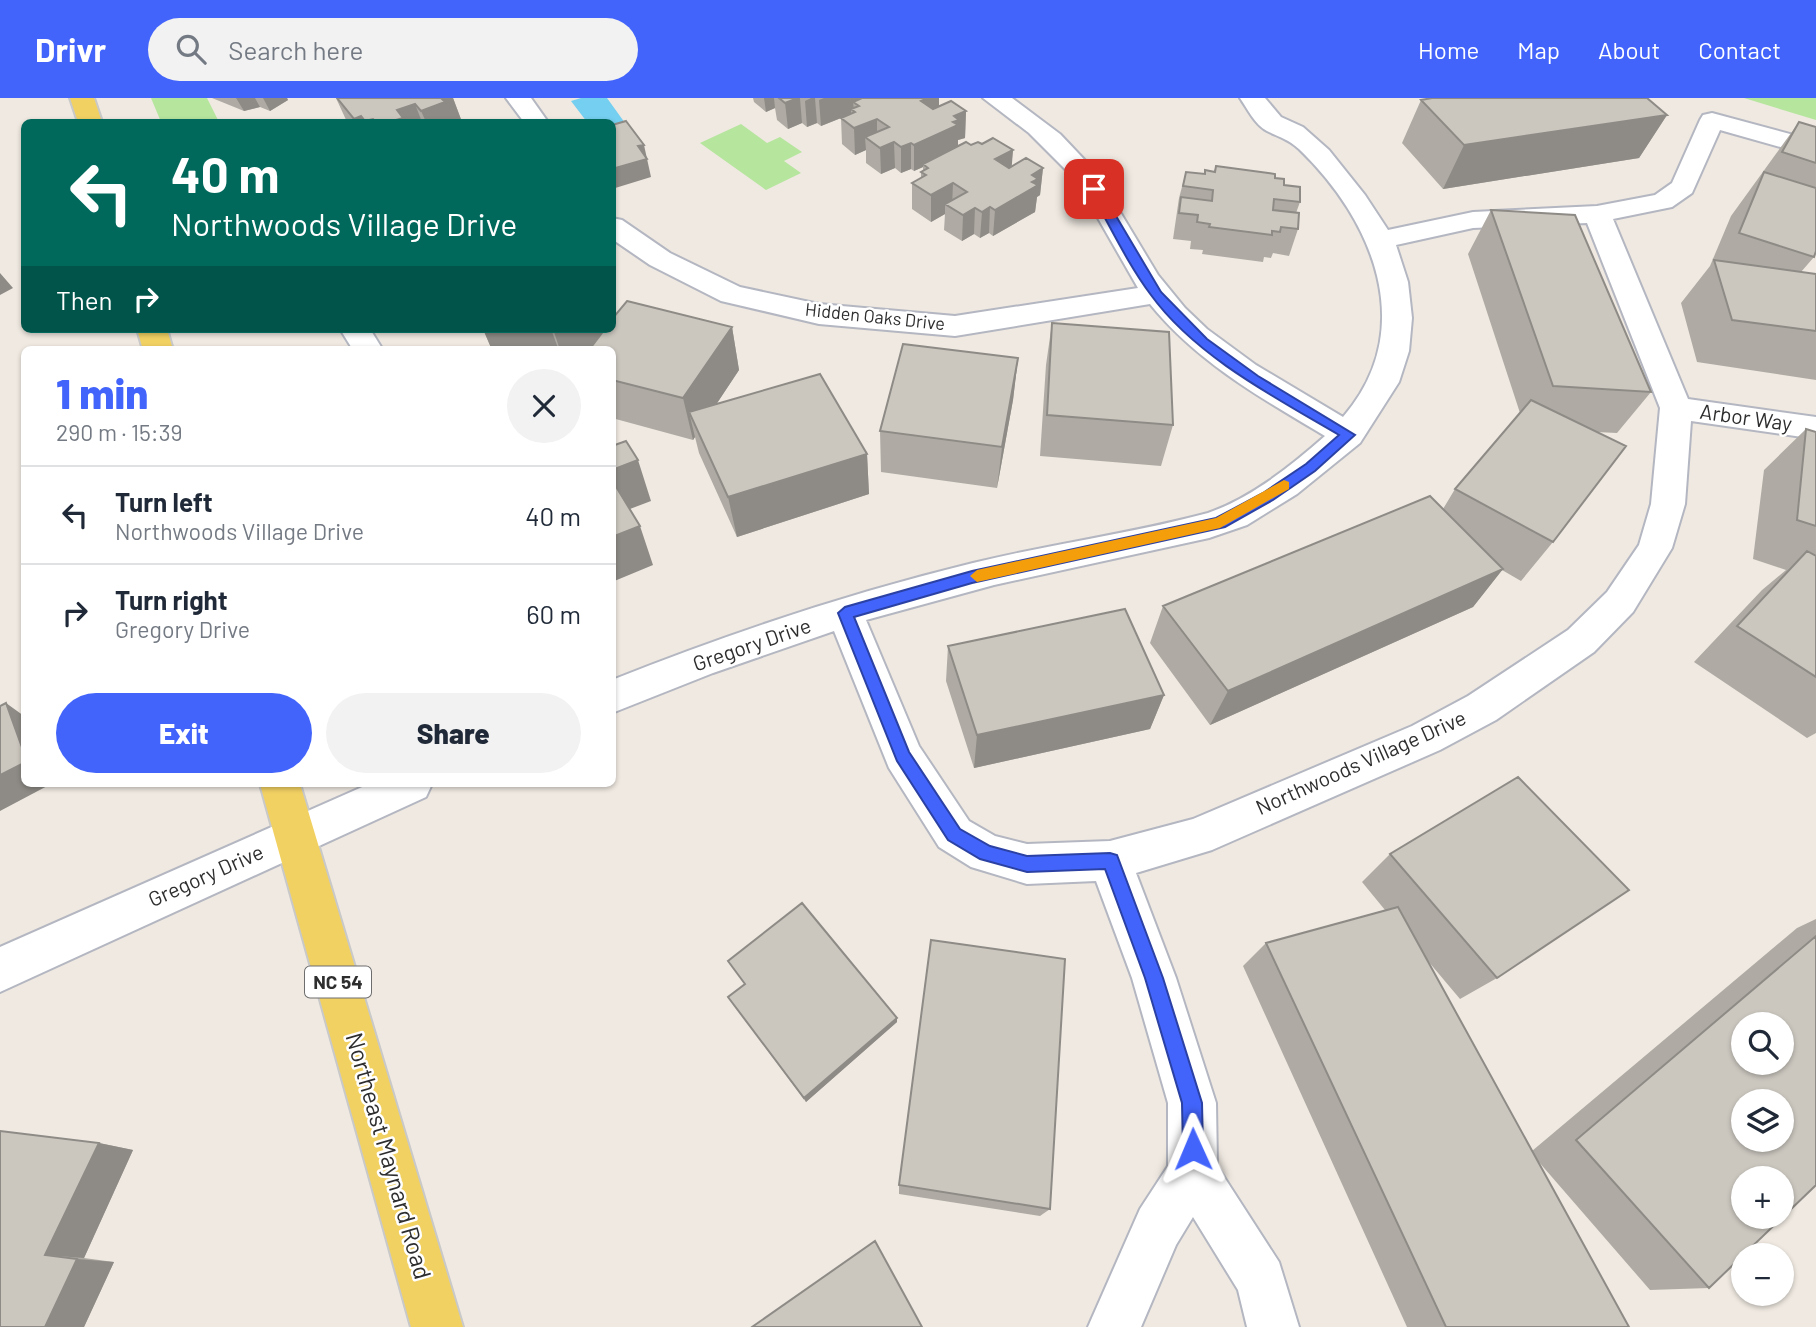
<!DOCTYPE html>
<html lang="en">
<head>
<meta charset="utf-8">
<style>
  :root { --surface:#fff; --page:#f2f2f3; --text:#1f2937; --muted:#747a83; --line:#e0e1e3; --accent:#4264fb }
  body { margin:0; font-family:Barlow,sans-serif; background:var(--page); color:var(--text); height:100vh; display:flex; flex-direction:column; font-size:26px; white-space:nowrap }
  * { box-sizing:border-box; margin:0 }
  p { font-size:23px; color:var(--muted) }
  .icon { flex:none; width:38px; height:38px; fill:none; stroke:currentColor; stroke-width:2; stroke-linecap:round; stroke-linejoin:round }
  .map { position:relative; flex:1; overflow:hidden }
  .sheet { position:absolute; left:21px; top:248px; width:595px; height:441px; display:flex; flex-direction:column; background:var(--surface); border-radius:10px; box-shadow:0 2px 5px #0004 }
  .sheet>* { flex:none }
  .hud { position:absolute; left:21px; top:21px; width:595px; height:214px; border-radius:10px; box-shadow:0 2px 5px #0004; background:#00695c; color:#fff; overflow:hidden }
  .controls { position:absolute; left:1731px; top:914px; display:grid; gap:14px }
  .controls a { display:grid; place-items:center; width:63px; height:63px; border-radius:50%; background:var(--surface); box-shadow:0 2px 5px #0004; font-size:35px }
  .pin { position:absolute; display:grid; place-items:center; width:60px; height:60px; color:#fff; margin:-30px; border-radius:14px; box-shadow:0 4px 10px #0006 }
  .me { position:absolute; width:77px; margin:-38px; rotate:359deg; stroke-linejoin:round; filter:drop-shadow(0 0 5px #0008) }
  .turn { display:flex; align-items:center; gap:24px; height:147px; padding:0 35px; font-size:32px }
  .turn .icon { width:91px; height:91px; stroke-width:2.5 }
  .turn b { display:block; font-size:49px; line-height:60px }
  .then { display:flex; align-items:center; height:66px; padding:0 35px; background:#0003; gap:14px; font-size:26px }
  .round { display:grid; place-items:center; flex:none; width:74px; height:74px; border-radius:37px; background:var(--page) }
  .headline { display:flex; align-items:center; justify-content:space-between; height:119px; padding:0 35px }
  h1 { font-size:42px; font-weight:800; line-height:52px; color:var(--accent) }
  .button { display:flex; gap:14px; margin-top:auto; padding:14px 35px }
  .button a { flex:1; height:80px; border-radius:42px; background:var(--accent); color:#fff; font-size:28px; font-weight:800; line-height:80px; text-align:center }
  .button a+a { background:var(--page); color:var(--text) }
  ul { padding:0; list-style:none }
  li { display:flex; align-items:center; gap:21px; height:98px; padding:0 35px; border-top:2px solid var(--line) }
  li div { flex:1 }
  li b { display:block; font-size:26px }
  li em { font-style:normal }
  header { display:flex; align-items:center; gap:42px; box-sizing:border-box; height:98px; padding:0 35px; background:var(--accent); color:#fff }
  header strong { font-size:33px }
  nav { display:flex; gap:38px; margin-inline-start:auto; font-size:24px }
  .search { width:490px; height:63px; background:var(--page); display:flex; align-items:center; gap:18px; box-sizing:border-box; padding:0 24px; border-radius:38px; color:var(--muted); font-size:26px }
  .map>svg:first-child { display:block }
  .green { fill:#b6e59e }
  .water { fill:#75cff0 }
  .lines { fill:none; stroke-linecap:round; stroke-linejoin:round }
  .minor-casing { stroke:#b4b7c1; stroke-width:4 }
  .major-casing { stroke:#c9c9c9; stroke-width:4 }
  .minor { fill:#fff; fill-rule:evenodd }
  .major { fill:#f2d163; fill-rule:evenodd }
  .wall { fill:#afaba4 }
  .shaded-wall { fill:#8e8b86 }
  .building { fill:#cbc7bf; stroke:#8e8b86; stroke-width:2; fill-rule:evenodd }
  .route { fill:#4264fb; stroke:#2b41a3; stroke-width:2 }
  .slow { fill:#f59e0b }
  .labels { text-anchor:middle; stroke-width:5; stroke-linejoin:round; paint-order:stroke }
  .far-street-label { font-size:18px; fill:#2e2e2e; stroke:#fff }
  .shield { fill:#fff; stroke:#6d6d6d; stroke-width:2 }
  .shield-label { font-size:19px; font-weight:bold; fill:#2e2e2e }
  .street-label { font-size:21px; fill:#2e2e2e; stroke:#fff }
  .near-street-label { font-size:24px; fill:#2e2e2e; stroke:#fff }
</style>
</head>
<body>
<header>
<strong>Drivr</strong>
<div class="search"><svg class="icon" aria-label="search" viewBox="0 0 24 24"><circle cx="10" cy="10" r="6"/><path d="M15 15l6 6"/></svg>Search here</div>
<nav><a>Home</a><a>Map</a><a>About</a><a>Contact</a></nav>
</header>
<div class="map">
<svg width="1816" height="1229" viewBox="0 0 1816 1229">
  <rect width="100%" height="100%" fill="#efe9e1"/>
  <!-- green -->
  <path class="green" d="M151,0H207L219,24H161Z
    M1744,0H1816V22Z
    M741,26L767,45L780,39L802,54L784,63L801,75L766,92L700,45Z"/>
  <!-- water -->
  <path class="water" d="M581,0H607L625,25L613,29L612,24H587L571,3Z"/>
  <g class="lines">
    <defs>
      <path id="minor" d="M506,0H531L548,24H524Z
        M983,0H1012L1060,36L1096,74L1158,177L1185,210L1207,231L1256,267L1343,319C1419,231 1373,122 1299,51C1288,41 1279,39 1267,33C1255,27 1247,10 1240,0H1265L1281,19L1303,29L1329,52L1365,97L1388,132L1473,114L1597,108L1655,97L1672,85L1700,22L1703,17L1712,15L1816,43V59L1720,32L1692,95L1672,109L1613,121L1688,301L1816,319V341L1691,323L1685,406L1672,450L1633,514L1594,554L1496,622L1440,652L1212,752L1136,775L1176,880L1216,1005L1217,1068L1279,1164L1299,1229H1247L1238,1192L1193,1119L1176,1147L1141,1229H1088L1140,1111L1168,1068V1005L1132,880L1096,783L1027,786L971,769L939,749L889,670L834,533L713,575L612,615V582C730,535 850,495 973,465C1050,446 1130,436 1208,415C1251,400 1291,368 1325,338C1261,300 1197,264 1150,206L955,238L819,226L721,203L650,167L612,141V120L622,122L670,155L740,189L819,206L955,218L1138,190L1083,94L1066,72L1029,35ZM1587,125L1660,310L1651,406L1639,447L1607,494L1568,532L1468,598L1412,628L1193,721L1110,743L1027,746L995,738L969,723L919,648L866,522L994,487L1209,440L1247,427L1297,396L1360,345L1399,284L1409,253L1412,220L1408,184L1396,147L1473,130Z
        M340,231H370L383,252H353Z
        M369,686H432L426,699L0,894V849Z"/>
      <path id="major" d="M70,0H94L102,24H78Z
        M137,231H167L173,252H143Z
        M260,686H300L463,1229H411Z"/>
    </defs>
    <!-- minor casing -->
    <use href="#minor" class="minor-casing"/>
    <!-- major casing -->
    <use href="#major" class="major-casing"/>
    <!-- minor -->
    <use href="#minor" class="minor"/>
    <!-- major -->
    <use href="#major" class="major"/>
  </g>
  <!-- wall -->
  <path class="wall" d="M212,0H287L288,2L270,13L260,9L244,13Z
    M336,0H453L462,24H347Z
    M753,0H939V8L966,13L965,40L958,42V48L982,46L1013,52L1011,68L1043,70L1040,97L1037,99L1035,114L993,138L989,135L980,140L974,136L962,143L944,132L945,116L931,124L912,111V85L921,80V74L923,72V69L914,73L911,71L901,75L895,70L881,76L866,65V52L855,57L842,46L841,20L821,28L817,25L807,29L802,25L788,31L777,22L775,10L766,14L754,4Z
    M1421,2L1667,17L1639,60L1443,91L1402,45Z
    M1799,24L1816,29V153L1814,159L1801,174L1816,176V282L1697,264L1681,205L1710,168L1731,118Z
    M1216,68L1275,80L1284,87L1300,104L1296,115L1298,131L1289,158L1273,155L1271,160L1264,159L1263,164L1202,156L1203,152L1190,151L1191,143L1173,141L1179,100L1186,74L1204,76L1214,73Z
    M1491,112L1651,294L1617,335L1596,334L1553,444L1521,483L1502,472L1473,509L1210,627L1150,545L1163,508L1443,411L1455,391L1520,315L1468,156Z
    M1052,225L1173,327L1161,368L1040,358L1046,267Z
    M732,229L739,272L717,305L867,356L869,396L737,439L699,355L695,339L693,342L612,320V252H559L558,250L551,252H492L483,231H603L604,233Z
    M1018,260L1013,302L997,390L881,374L880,333Z
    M1806,331L1816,334V635L1807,640L1694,564L1762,492L1786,472L1753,461L1764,372Z
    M948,548L1164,597L1150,631L974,670L946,583Z
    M1390,756L1497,880L1460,901L1428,863L1532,1053L1797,830L1816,821V1087L1709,1190L1650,1192L1538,1063L1629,1229H1407L1243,868L1266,845L1385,812L1362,784Z
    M728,863L897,924L806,1004L728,899L745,886Z
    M99,1045L133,1052L84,1160L114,1164L84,1229H0Z
    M899,1087L1050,1111L1040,1118L899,1096Z"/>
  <!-- shaded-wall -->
  <path class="shaded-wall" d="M236,0H255L260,9L244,13Z
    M263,0H287L288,2L270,13Z
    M439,0H453L462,24H426L421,13Z
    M764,0H774L775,10L766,14Z
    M798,0H800L802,25L788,31L785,5Z
    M811,0H815L817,25L807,29L805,3Z
    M824,0H866L859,8L853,4L854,12L851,11V16L821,28L819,2Z
    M928,0H939V22L921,3Z
    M415,6L422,24H389L397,12Z
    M966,13L965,40L958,42V48L923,66V69L914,73V47L954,18Z
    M1667,17L1639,60L1443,91L1464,47Z
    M361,18L364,24H356L354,21Z
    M373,21L375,24H366L365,23Z
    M877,21V47L865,39L866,52L855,57L854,30Z
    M894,44L895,70L881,76L880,50Z
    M911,45V71L901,75V49Z
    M644,47L651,79L612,91V71L638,48Z
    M1013,52L1011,78L995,61Z
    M1043,70L1040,97L1037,99L1035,114L993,138L995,112L1032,77Z
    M953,85L952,110L945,106V116L931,124V97Z
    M990,109L989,135L980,140L982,114Z
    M975,110L974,136L962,143L963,117Z
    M0,175L13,190L0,197Z
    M732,229L739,272L698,334L689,314L695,339L693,342L683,300Z
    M483,231H551L558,250L551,252H492Z
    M553,231H603L610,252H560Z
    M1018,260L1013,302L997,390L1002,349Z
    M867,356L869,396L737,439L728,399Z
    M638,362L651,403L622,414L612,387V372Z
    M640,428L653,467L612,484V439Z
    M1503,471L1473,509L1210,627L1228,593Z
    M1164,597L1150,631L974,670L977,637Z
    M6,605L24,618V655Z
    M24,665V686H51L0,713V677Z
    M897,920V924L806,1004L804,1000Z
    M99,1045L133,1052L84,1160L45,1157Z
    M77,1161L114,1164L84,1229H45Z"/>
  <!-- building -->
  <path class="building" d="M337,0H441L445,4L421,13L415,6L397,12L403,20L389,24H376L373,21L365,23L361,18L354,21Z
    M779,0H798L785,5Z
    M862,0H928L921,3L933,11L951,3L966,13L954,18L959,22L953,24L958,27L914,47L911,45L901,49L894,44L880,50L865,39L889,29L877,21L854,30L841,20L855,14L851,11L859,8L853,4Z
    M1432,0H1647L1667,17L1464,47L1421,2Z
    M626,23L644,47L638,48L647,61L612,71V27Z
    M1799,24L1816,29V65L1782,54Z
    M993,40L1013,52L995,61L1009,70L1026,60L1043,70L1032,77L1038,81L1032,84L1038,87L995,112L990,109L982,114L975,110L963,117L945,106L967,94L953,85L931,97L912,85L926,77L921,74L928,70L923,66L966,44L971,47L978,44L982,46Z
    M1216,68L1275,76V80L1284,81V87L1300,89V104L1274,101L1273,112L1299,115L1298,131L1281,129L1280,134L1272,133V137L1209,129L1210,126L1197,124L1198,117L1179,115L1181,99L1212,103L1213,92L1183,88L1186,74L1205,76V72L1215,74Z
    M1764,74L1816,90V153L1814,159L1739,135Z
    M1491,112L1575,117L1651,294L1553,288Z
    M1714,162L1816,176V233L1732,222Z
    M627,203L732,229L683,300L612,282V252H589L605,231H612V221Z
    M1052,225L1169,234L1173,327L1047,317Z
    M903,246L1018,260L1002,349L880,333Z
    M820,276L867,356L728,399L689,314Z
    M1531,302L1626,348L1553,444L1455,391Z
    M1806,331L1816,334V428L1797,422Z
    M626,343L638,362L612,372V348Z
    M612,382L640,428L612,439Z
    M1430,398L1503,471L1228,593L1163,508Z
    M1807,453L1816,458V579L1737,528Z
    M1125,511L1164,597L977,637L948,548Z
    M6,605L24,655V665L0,677V608Z
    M1518,679L1629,792L1497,880L1390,756Z
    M802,805L897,920L804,1000L728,899L745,886L728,863Z
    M1398,809L1629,1229H1446L1266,845Z
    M1816,838V1087L1709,1190L1576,1042ZM1743,926H1782V964H1743ZM1743,1003H1782V1041H1743ZM1743,1080H1782V1118H1743Z
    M931,842L1065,861L1050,1111L899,1087Z
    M0,1033L99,1045L45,1157L77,1161L45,1229H0Z
    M875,1143L922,1229H752Z"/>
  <!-- route -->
  <path class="route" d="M1094,88L1100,91L1161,194L1207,241L1258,278L1355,337L1315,373L1273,402L1225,429L972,485L854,519L909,654L960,731L990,748L1027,758L1110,755L1117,757L1163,880L1202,1005L1203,1051L1200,1058L1193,1061L1186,1058L1183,1051L1182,1005L1145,880L1105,771L1027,774L980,761L948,742L897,663L838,515L845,509L972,473L1216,420L1263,395L1306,366L1339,337C1276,300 1195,258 1151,197C1127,165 1109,126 1089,91Z"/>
  <!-- slow -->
  <path class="slow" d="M1284,382L1289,384V391L1220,430L977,484L970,478L977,472L1216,420Z"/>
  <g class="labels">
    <!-- far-street labels -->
    <g class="far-street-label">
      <text transform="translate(875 219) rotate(6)" y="6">Hidden Oaks Drive</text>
    </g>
    <!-- shield labels -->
    <rect class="shield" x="305" y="868.5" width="66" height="31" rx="5"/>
    <g class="shield-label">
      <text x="338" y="891">NC 54</text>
    </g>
    <!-- street labels -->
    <g class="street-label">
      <text transform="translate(1746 320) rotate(8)" y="7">Arbor Way</text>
      <text transform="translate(752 547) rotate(-19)" y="7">Gregory Drive</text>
      <text transform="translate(1361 665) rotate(-24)" y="7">Northwoods Village Drive</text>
      <text transform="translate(206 778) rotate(-24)" y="7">Gregory Drive</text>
    </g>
    <!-- near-street labels -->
    <g class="near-street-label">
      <text transform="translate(388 1058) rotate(74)" y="8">Northeast Maynard Road</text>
    </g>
  </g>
</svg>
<div class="controls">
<a><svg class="icon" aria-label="search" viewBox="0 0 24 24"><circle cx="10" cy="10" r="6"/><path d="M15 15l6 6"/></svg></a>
<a><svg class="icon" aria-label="layers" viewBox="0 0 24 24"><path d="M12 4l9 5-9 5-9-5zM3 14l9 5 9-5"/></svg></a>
<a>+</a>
<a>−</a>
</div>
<div class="pin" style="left:1094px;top:91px;background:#d93025"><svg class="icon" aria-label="arrive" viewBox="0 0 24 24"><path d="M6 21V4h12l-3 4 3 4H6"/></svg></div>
<svg class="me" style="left:1193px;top:1051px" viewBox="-20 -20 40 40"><path d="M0-17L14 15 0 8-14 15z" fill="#4264fb" stroke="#fff" stroke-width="4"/></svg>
<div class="hud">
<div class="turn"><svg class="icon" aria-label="left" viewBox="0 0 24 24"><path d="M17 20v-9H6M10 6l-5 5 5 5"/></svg><div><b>40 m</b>Northwoods Village Drive</div></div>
<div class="then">Then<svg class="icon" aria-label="right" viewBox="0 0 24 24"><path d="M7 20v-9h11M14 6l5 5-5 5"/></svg></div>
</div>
<section class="sheet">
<div class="headline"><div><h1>1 min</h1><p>290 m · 15:39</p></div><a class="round"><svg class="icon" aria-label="close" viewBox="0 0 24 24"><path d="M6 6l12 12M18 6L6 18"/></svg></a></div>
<ul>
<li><svg class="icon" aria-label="left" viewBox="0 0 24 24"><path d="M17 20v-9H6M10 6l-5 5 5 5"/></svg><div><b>Turn left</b><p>Northwoods Village Drive</p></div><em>40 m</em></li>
<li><svg class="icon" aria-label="right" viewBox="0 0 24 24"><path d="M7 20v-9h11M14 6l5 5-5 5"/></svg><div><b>Turn right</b><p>Gregory Drive</p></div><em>60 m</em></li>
</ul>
<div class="button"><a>Exit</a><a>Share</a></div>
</section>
</div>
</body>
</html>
